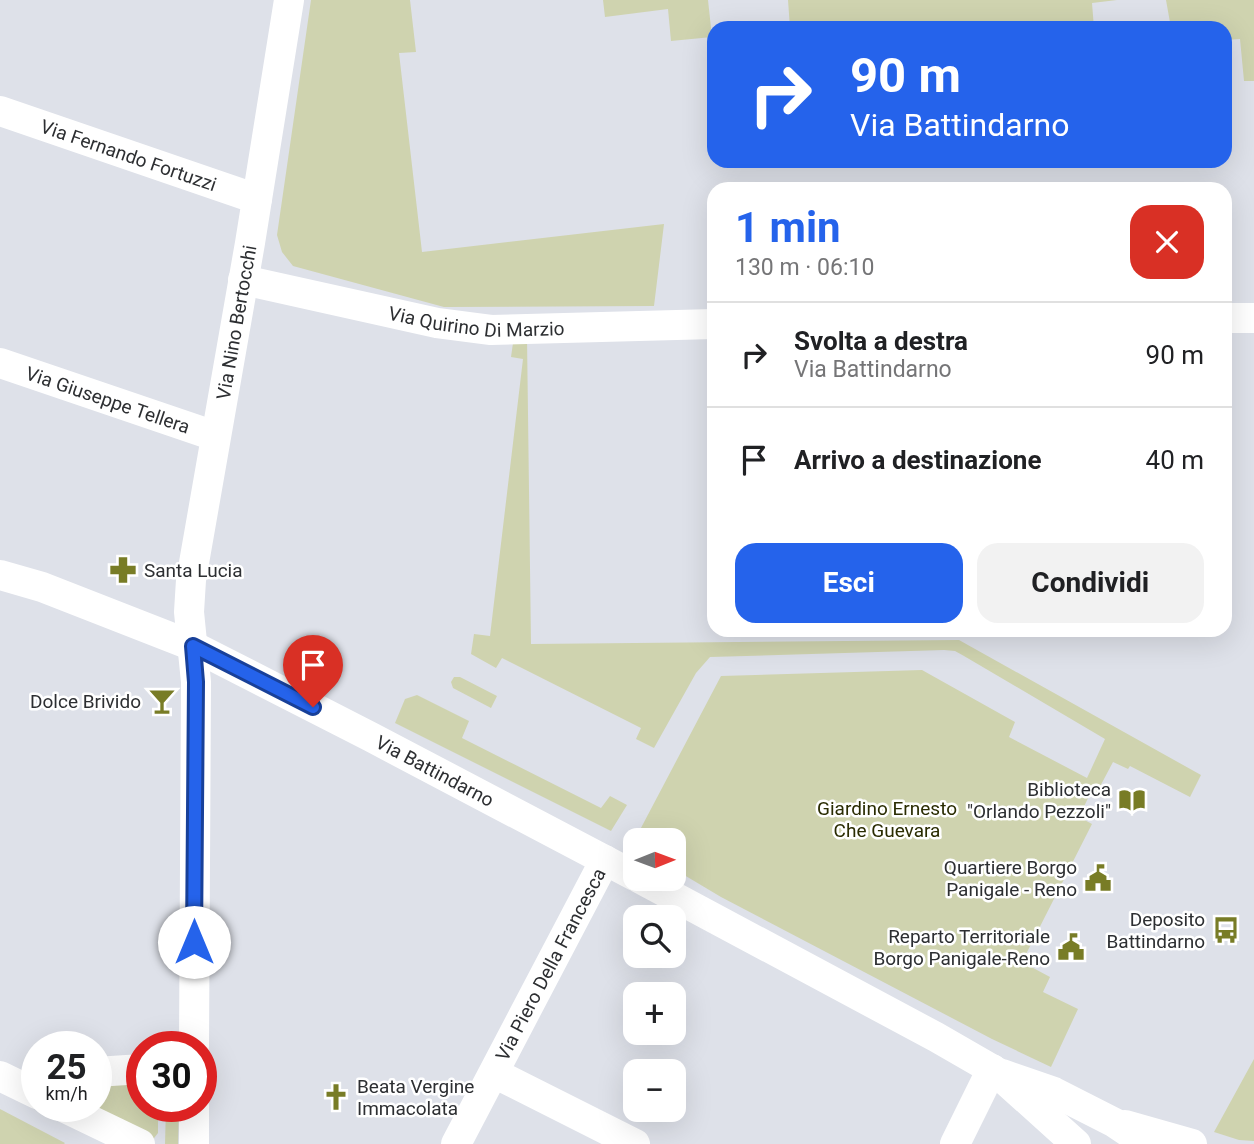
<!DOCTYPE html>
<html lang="it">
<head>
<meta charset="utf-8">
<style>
  :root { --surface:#fff; --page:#f2f2f2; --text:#202124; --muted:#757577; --line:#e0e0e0; --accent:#2563eb }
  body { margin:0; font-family:Roboto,sans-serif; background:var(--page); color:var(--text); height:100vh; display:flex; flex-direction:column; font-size:26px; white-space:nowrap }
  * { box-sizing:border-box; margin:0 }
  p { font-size:23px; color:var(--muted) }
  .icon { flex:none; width:38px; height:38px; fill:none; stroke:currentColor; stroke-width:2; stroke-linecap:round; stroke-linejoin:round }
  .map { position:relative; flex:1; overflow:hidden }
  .details { position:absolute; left:707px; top:182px; width:525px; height:455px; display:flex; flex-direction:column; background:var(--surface); border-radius:21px; box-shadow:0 7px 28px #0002 }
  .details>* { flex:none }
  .banner { position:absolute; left:707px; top:21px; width:525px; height:147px; border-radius:21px; box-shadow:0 7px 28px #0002; background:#2563eb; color:#fff; overflow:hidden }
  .needle { width:46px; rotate:89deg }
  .tools { position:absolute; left:623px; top:828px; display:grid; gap:14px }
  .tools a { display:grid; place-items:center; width:63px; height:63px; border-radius:14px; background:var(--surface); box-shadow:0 7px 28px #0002; font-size:35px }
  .speed { position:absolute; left:21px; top:1031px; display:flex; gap:14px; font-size:35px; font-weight:700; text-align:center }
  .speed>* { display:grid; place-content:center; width:91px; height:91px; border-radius:50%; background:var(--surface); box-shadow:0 7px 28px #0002; line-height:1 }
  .speed small { font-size:18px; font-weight:400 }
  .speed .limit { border:10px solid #d22; background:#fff; color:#111 }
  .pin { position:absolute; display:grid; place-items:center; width:60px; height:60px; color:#fff; margin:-72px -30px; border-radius:50% 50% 50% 0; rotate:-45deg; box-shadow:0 0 7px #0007 }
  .pin .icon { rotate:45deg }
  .me { position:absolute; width:77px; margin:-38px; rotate:0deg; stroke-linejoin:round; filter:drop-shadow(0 0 5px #0008) }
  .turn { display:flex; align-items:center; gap:24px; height:147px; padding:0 28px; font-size:32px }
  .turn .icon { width:91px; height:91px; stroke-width:2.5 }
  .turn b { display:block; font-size:49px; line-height:60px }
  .round { display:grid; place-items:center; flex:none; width:74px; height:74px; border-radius:21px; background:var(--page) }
  .headline { display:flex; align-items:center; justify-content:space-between; height:119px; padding:0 28px }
  h1 { font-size:42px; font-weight:700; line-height:52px; color:var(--accent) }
  .primary-button { display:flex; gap:14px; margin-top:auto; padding:14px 28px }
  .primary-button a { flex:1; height:80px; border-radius:21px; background:var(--accent); color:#fff; font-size:28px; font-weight:700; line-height:80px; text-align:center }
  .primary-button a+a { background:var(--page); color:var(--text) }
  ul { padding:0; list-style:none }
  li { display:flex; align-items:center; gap:21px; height:105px; padding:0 28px; border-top:2px solid var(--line) }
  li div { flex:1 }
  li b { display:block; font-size:26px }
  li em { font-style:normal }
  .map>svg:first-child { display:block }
  .green { fill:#cfd3af }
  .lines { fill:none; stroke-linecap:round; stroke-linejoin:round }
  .minor { stroke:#fff; stroke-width:30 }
  .route-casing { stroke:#184099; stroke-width:18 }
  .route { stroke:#2563eb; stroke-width:12 }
  .labels { text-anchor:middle; stroke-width:5; stroke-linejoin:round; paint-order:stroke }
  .street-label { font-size:19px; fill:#2d2f32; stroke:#fff }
  .poi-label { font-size:19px; fill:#2d2f32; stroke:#fff; text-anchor:end }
  .park-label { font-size:19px; fill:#2a2c02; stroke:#fff }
</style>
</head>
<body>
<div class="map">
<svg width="1254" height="1144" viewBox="0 0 1254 1144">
  <rect width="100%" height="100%" fill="#dee1e9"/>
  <!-- green -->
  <path class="green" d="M311,0H410L416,52L399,53L422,252L664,224L654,306L444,307L293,266L282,252L277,235Z
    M603,0H708L712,37L671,41L668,9L605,17Z
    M788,0H1117L1092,3L1094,28H790Z
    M1166,0H1254V81H1244L1240,39L1225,40V28H1171Z
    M514,336L527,337L531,644L959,640L1201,775L1190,797L1130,766L1128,769L1113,762L1095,796L1090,794L1079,817L1092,824L1022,962L1050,977L1043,992L1078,1009L1051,1067L992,1039L721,897L674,869V840H635V847L632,845L721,676L922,670L1015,722L1009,737L1087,778L1105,739L964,656L955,651L944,650L710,657L696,673L654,748L636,739L641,728L502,658L496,668L471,654L474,634L490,636L523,359L511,357Z
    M454,677H460L497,696L491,708L453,688L451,682Z
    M417,695L469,721L462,738L601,808L610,796L627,805L611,831L395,723L405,699Z
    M1254,1059V1141L1239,1140L1214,1132Z
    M142,1084V1106H158V1133L151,1142L77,1106H96V1085Z
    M166,1106H179L178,1144H165Z
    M0,1109L65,1143L64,1144H0Z"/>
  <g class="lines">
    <!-- minor -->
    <g class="minor">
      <path id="s1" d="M0,111L257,199"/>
      <path id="s2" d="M243,280L437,323L491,330L714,324"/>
      <path d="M1225,318H1254"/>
      <path id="s3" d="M0,363L215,436"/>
      <path id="s4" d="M0,575L42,587L193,646L371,737L635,876"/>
      <path d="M639,878L936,1037L995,1071L1076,1144"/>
      <path id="s5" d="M194,1046L196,682L189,612L191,580L250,243L289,0"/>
      <path d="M96,1072L142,1069"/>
      <path d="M494,1073L635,1144"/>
      <path d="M1002,1074L1054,1092L1115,1123L1146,1144"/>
      <path d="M0,1076L37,1094"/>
      <path d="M61,1106L140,1144"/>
      <path d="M1125,1125L1192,1144"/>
      <path d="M194,1144V1106"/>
      <path id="s6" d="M456,1144L605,860"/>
      <path d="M955,1144L992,1069"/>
    </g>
  </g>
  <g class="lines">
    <defs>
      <path id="route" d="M194,942L196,682L193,646L313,707"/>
    </defs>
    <!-- route casing -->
    <use href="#route" class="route-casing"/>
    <!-- route -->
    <use href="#route" class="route"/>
  </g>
  <!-- icons -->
  <defs>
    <symbol id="pharmacy-bare" viewBox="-9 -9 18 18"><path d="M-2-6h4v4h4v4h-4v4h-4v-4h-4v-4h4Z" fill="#787c26" stroke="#fff" stroke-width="2.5" paint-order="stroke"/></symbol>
    <symbol id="bar-bare" viewBox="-9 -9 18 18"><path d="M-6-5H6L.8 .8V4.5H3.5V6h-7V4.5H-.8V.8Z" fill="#787c26" stroke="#fff" stroke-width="2.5" paint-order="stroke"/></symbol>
    <symbol id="library-bare" viewBox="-9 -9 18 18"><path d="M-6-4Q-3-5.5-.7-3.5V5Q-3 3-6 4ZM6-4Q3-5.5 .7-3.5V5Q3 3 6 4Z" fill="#787c26" stroke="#fff" stroke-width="2.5" paint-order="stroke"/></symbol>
    <symbol id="civic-bare" viewBox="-9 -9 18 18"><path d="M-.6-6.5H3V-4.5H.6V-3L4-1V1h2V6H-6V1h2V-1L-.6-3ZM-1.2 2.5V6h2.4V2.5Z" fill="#787c26" stroke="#fff" stroke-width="2.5" paint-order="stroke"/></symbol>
    <symbol id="bus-bare" viewBox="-9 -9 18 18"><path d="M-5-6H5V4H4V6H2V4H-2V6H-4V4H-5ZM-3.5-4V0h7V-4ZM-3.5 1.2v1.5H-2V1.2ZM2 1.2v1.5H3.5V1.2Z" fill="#787c26" stroke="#fff" stroke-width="2.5" paint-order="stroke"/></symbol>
    <symbol id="church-bare" viewBox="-9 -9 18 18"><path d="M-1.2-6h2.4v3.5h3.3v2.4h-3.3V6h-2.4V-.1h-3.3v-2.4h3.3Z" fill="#787c26" stroke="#fff" stroke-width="2.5" paint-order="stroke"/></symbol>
  </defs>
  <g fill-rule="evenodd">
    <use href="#pharmacy-bare" x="104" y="551" width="38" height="38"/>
    <use href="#bar-bare" x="143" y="682" width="38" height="38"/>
    <use href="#library-bare" x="1113" y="781" width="38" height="38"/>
    <use href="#civic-bare" x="1079" y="859" width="38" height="38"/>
    <use href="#bus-bare" x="1207" y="911" width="38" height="38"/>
    <use href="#civic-bare" x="1052" y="928" width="38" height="38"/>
    <use href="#church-bare" x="317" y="1078" width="38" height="38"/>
  </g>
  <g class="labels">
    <!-- street labels -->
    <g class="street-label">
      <text dy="7" stroke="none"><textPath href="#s1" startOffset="136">Via Fernando Fortuzzi</textPath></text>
      <text dy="7" stroke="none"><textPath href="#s2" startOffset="238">Via Quirino Di Marzio</textPath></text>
      <text dy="7" stroke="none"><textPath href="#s5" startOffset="728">Via Nino Bertocchi</textPath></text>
      <text dy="7" stroke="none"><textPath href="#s3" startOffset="114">Via Giuseppe Tellera</textPath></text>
      <text dy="7" stroke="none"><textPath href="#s4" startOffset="478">Via Battindarno</textPath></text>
      <text dy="7" stroke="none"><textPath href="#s6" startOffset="203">Via Piero Della Francesca</textPath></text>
    </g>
    <!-- poi labels -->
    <g class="poi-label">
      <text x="144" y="577" text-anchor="start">Santa Lucia</text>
      <text x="141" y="708">Dolce Brivido</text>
      <text x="1111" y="796">Biblioteca<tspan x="1111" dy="22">"Orlando Pezzoli"</tspan></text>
      <text x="1077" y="874">Quartiere Borgo<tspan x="1077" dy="22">Panigale - Reno</tspan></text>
      <text x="1205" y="926">Deposito<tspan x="1205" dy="22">Battindarno</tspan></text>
      <text x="1050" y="943">Reparto Territoriale<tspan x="1050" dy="22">Borgo Panigale-Reno</tspan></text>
      <text x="357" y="1093" text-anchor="start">Beata Vergine<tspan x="357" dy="22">Immacolata</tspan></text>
    </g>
    <!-- park labels -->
    <g class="park-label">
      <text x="887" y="815">Giardino Ernesto<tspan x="887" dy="22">Che Guevara</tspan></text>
    </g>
  </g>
</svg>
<div class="tools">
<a><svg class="needle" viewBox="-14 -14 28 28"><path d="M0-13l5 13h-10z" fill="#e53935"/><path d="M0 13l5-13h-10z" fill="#757577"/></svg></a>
<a><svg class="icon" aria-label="search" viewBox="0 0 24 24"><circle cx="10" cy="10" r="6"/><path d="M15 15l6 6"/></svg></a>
<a>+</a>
<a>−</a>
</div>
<div class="speed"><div>25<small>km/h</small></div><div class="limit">30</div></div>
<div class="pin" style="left:313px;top:707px;background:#d93025"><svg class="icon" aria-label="arrive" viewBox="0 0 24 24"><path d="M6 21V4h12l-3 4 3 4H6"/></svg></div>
<svg class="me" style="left:194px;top:942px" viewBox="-20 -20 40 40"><circle r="19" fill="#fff"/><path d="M0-13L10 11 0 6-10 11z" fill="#2563eb"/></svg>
<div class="banner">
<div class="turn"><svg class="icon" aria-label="right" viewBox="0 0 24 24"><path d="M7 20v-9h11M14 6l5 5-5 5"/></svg><div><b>90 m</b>Via Battindarno</div></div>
</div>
<section class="details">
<div class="headline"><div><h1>1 min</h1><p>130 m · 06:10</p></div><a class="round" style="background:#d93025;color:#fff"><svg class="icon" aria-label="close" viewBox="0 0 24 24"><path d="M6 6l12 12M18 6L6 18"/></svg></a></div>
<ul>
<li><svg class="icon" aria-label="right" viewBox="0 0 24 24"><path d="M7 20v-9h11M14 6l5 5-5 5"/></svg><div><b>Svolta a destra</b><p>Via Battindarno</p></div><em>90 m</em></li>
<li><svg class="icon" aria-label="arrive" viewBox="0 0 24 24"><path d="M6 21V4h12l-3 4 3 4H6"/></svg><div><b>Arrivo a destinazione</b></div><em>40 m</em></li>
</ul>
<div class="primary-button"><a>Esci</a><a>Condividi</a></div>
</section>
</div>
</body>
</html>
